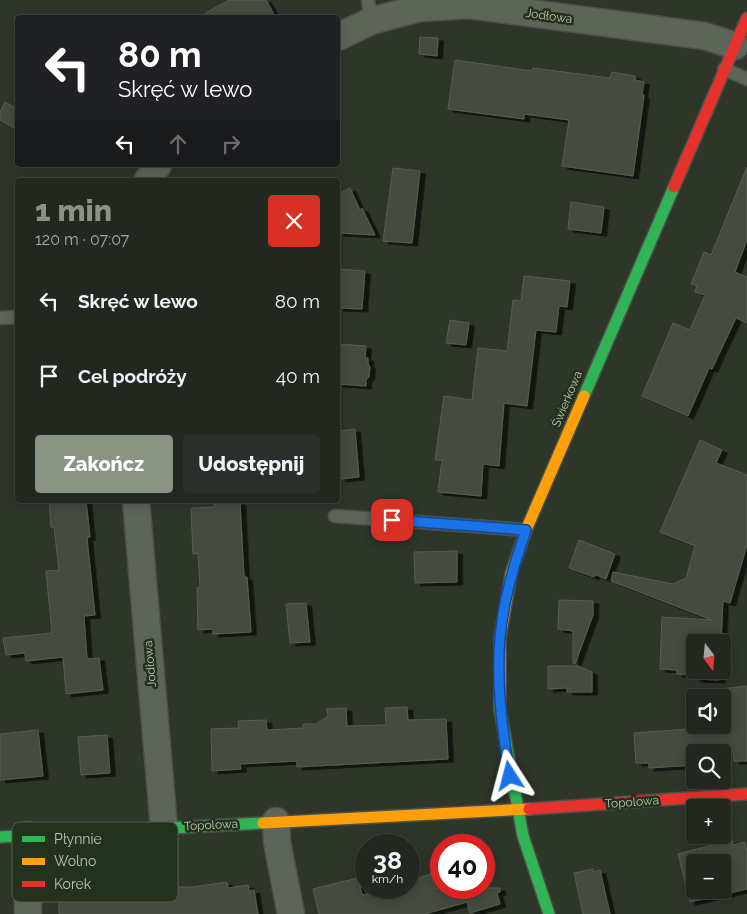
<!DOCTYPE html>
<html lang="pl">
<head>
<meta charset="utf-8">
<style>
  :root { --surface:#222820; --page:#2a3029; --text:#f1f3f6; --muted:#a2a6a5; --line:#3f443e; --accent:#899483 }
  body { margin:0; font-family:Raleway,sans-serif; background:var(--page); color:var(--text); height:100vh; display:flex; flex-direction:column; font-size:19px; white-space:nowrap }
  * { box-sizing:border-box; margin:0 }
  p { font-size:16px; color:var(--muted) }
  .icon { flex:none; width:28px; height:28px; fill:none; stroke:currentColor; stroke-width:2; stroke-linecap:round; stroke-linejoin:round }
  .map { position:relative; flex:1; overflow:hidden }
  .drawer { position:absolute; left:15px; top:178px; width:325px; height:325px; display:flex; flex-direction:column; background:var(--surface); border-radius:5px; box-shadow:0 2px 12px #0003,0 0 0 1px var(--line) }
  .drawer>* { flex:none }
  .banner { position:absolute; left:15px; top:15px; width:325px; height:152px; border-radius:5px; box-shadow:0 2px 12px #0003,0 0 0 1px var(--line); background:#202124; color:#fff; overflow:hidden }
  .needle { width:32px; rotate:164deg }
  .buttons { position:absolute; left:686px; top:634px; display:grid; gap:10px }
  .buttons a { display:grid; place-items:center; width:45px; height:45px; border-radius:5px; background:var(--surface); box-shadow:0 2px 12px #0003,0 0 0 1px var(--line); font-size:25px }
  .speed { position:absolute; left:355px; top:834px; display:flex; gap:10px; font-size:25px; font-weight:700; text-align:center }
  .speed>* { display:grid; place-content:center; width:65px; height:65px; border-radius:50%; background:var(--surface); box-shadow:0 2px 12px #0003,0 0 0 1px var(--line); line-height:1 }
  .speed small { font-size:12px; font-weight:400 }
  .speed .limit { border:8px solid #d22; background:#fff; color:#111 }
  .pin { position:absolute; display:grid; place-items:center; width:42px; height:42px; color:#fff; margin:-21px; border-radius:10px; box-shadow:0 2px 8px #0006 }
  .me { position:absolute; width:55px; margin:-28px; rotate:351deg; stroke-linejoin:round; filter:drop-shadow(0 0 4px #0008) }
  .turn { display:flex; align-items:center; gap:18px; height:105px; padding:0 20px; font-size:22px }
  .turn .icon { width:65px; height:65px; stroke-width:2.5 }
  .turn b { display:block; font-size:35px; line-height:42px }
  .lanes { display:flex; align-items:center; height:48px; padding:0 20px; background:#0003; justify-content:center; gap:25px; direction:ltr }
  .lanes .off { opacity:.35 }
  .round { display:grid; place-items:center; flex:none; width:52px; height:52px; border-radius:5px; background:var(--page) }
  .headline { display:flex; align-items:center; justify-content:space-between; height:85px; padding:0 20px }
  h1 { font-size:30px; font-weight:800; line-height:38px; color:var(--accent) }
  .action { display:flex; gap:10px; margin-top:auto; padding:10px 20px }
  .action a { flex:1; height:58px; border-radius:5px; background:var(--accent); color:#fff; font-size:20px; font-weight:800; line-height:58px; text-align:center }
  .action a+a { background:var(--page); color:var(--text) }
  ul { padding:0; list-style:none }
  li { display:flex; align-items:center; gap:15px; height:75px; padding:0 20px }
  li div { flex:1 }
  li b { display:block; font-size:19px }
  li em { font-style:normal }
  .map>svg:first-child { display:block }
  .building { fill:#444c41; stroke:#565e52; fill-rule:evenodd; filter:url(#shadow) }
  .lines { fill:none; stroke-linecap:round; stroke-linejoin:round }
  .lane-casing { stroke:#4b5148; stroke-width:15 }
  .street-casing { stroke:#4b5148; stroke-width:29 }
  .fast-casing { stroke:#4b5148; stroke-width:14 }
  .slow-casing { stroke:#4b5148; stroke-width:14 }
  .jam-casing { stroke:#4b5148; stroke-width:14 }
  .lane { stroke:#5d6559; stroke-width:12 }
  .street { stroke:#5d6559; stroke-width:26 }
  .fast { stroke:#30b455; stroke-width:11 }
  .slow { stroke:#ff9f0a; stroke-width:11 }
  .jam { stroke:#e5322d; stroke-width:11 }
  .route-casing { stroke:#114b97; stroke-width:12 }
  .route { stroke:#1a73e8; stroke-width:9 }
  .labels { text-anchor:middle; stroke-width:5; stroke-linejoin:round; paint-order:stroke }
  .street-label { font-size:12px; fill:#bac7b3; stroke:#24311d }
  .key { fill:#24311d; stroke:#515e4a; stroke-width:1 }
  .key-label { font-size:14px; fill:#bac7b3 }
</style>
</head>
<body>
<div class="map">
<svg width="747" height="914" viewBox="0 0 747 914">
  <defs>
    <filter id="shadow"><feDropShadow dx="5.5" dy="3" stdDeviation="0" flood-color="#0009"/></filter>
  </defs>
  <rect width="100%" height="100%" fill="#2e362a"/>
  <!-- building -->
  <path class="building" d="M229,0H266L276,18H197Z
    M420,37L438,38L437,56L419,54Z
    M455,60L532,71L533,68L610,78L612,72L635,76V80L644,82L642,95H644L633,176L562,166L569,120L524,114V119L448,109Z
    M5,102L18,109V130L0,120V112Z
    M747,167V240L735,272L747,277V323L736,318L712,369L709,368L688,416L642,396L673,323L690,330L705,295L695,292L697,286L691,284L704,252L711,255Z
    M393,168L420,171L412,243L383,241Z
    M350,188L360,210L362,208L375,235L338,233V194Z
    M571,202L604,207L601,233L568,229Z
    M338,269L365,271L362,309L338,308Z
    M524,276L570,281L567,307L559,306L556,332L536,330L527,406L504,403L499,466L483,464L481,496L438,492L442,460H435L444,396L472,400L478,348L507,351L513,300L521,301Z
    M450,320L469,323L466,345L446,343Z
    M338,344L366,346L365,358H368V364L370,367L369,377L366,380V386L338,384Z
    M355,429L359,477L340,479V474H338V431Z
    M700,440L722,450L716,463L747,475V545L730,603L723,601L721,642H695V670H719V680L695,679L696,675L677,674V670L660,669L662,617L712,620L611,581L613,572L673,584L686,578L695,546L660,532Z
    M49,500H86L90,537L87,538L95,615L84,616L87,659L99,658L103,690L66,694L63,657L26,661L25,653L6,655L3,638L52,633L46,571L59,570L54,527H51Z
    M240,502L244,577H247L251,632L213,634V629L198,630L197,588L200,587L198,553L193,554L191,508L214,507V503Z
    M579,540L615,554L606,579L594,574V577L569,568Z
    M457,551V582L415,583L414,552Z
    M559,600L593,601V615L575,664L573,663V631L558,629Z
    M306,603L310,642L290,643L286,604Z
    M548,666H578L592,672V692H567V688L548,689Z
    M747,686V761H734L733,752H695V765L649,768V763H636L634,733L690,729V726L731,724L728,688Z
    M407,707L408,720L446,719L448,759L297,767V761L240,764L241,769L212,771L211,729L239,728L238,721L266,720L267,730L303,728V724H316L328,716L327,709L346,708L347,726L386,725L385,708Z
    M38,730L43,776L0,780V734Z
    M107,735L110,773L81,775L78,737Z
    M732,840L733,845L745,842L747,851V889L690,902L678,854ZM695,862H722V890H695Z
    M593,869V872L600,870L610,914H583L574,873Z
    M431,874L435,888H500V892L497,893L500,904L470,913L467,902L425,914H319L313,889L358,878L362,895L389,888H409V881Z
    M227,882L228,888L248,885L249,891L254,890L258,914H59V894H91V889L130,890V887H193Z"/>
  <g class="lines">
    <defs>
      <path id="lane" d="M368,0L371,21
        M724,69L747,79
        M0,318L18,317
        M335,516L526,530"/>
      <path id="street" d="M338,37L371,21L420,8L469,5L705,36L735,46
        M148,180L158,165
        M136,500L164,828
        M276,821L277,842L291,914
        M27,835L28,914"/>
      <path id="fast" d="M584,396L674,187
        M500,696V710L523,836L549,914
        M0,837L263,823"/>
      <path id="slow" d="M500,696V638L511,574L526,530L584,396
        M263,823L529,809"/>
      <path id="jam" d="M674,187L747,18
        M529,809L747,794"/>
    </defs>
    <!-- lane casing -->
    <use href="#lane" class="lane-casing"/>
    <!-- street casing -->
    <use href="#street" class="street-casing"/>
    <!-- fast casing -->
    <use href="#fast" class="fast-casing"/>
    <!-- slow casing -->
    <use href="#slow" class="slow-casing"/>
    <!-- jam casing -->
    <use href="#jam" class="jam-casing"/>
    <!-- lane -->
    <use href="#lane" class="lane"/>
    <!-- street -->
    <use href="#street" class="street"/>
    <!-- fast -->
    <use href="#fast" class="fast"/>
    <!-- slow -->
    <use href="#slow" class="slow"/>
    <!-- jam -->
    <use href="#jam" class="jam"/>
  </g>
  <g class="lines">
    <defs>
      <path id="route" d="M392,520L526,530C514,565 503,601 500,638C496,684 502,731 510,776"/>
    </defs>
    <!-- route casing -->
    <use href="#route" class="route-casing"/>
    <!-- route -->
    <use href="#route" class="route"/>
  </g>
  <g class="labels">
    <!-- street labels -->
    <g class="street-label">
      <text transform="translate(549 16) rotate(8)" y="4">Jodłowa</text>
      <text transform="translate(567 399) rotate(-67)" y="4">Świerkowa</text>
      <text transform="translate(150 664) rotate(-95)" y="4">Jodłowa</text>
      <text transform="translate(632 802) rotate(-4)" y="4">Topolowa</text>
      <text transform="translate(211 825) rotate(-3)" y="4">Topolowa</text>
    </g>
  </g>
  <!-- legend -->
  <rect x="12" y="822" width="166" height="80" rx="8" class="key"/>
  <rect x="22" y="836" width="23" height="6" fill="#30b455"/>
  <rect x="22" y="858" width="23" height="7" fill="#ff9f0a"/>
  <rect x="22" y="881" width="23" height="6" fill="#e5322d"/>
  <g class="key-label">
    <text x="54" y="844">Płynnie</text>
    <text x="54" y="866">Wolno</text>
    <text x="54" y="889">Korek</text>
  </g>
</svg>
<div class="buttons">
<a><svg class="needle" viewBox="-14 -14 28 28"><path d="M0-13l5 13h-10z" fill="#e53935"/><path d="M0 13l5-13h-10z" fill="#a2a6a5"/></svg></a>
<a><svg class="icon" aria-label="sound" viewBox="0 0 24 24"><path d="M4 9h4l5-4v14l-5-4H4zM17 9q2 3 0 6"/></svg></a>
<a><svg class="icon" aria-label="search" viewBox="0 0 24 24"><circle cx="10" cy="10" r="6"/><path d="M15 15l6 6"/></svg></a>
<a>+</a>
<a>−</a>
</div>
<div class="speed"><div>38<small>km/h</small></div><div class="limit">40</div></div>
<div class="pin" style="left:392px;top:520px;background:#d93025"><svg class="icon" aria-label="arrive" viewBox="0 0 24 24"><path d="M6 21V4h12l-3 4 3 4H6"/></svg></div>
<svg class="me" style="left:510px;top:776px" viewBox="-20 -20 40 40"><path d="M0-17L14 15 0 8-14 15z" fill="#1a73e8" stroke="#fff" stroke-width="4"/></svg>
<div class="banner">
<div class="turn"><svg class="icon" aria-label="left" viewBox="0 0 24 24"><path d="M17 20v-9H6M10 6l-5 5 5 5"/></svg><div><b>80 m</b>Skręć w lewo</div></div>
<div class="lanes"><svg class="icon" aria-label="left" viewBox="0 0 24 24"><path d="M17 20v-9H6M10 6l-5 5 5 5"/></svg><svg class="icon off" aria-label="ahead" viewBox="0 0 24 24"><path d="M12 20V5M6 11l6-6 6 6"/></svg><svg class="icon off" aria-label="right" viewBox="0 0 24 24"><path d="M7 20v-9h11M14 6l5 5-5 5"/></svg></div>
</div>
<section class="drawer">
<div class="headline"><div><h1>1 min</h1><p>120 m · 07:07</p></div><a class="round" style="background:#d93025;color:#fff"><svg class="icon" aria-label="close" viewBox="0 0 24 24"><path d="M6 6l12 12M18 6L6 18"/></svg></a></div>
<ul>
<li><svg class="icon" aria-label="left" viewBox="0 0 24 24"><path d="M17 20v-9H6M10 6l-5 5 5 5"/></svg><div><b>Skręć w lewo</b></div><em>80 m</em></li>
<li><svg class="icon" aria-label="arrive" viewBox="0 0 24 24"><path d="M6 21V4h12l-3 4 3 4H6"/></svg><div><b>Cel podróży</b></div><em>40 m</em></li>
</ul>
<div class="action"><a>Zakończ</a><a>Udostępnij</a></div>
</section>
</div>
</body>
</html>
